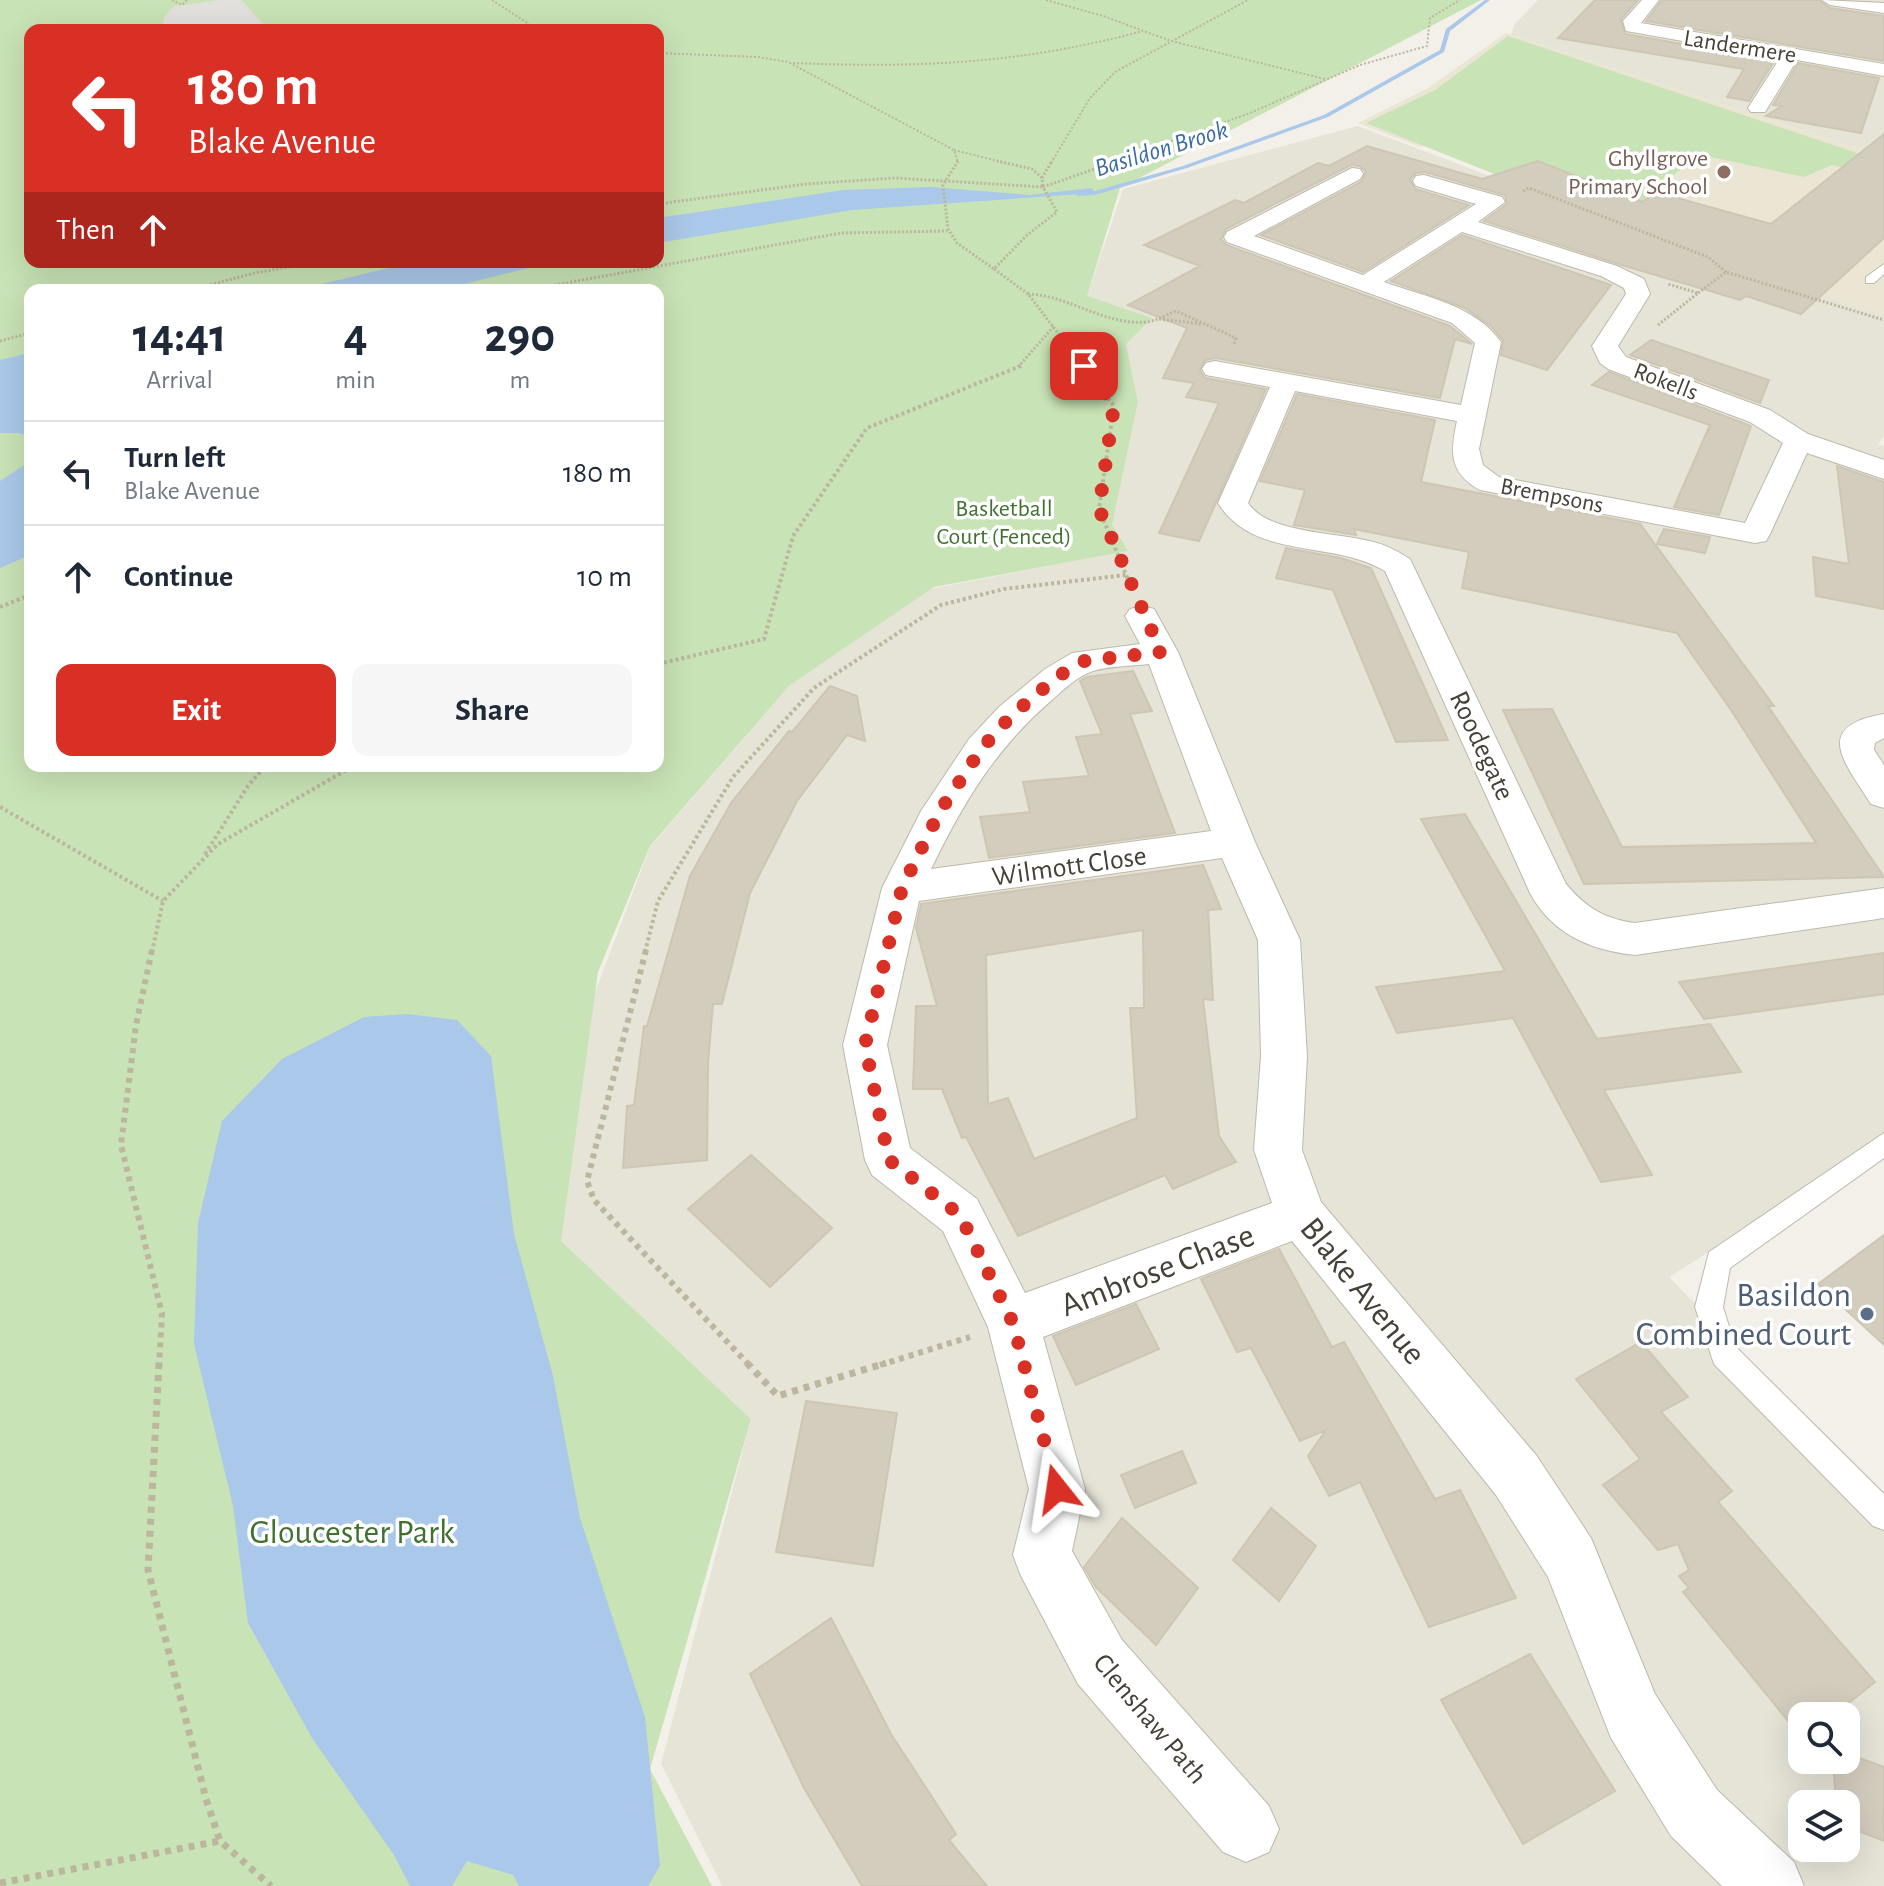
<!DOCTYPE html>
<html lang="en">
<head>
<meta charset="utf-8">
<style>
  :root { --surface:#fff; --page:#f6f6f7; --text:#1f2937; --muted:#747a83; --line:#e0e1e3; --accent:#d93025 }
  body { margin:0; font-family:"Alegreya Sans",sans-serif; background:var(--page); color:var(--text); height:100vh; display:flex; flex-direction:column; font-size:30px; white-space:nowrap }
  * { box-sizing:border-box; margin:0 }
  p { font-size:26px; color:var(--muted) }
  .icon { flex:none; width:44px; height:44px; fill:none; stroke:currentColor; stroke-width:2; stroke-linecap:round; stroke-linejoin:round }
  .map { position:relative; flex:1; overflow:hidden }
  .panel { position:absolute; left:24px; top:284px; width:640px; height:488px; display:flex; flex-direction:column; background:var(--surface); border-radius:16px; box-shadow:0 8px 32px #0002 }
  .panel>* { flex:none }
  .guide { position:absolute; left:24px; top:24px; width:640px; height:244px; border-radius:16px; box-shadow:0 8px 32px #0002; background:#d93025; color:#fff; overflow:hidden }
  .buttons { position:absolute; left:1788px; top:1702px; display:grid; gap:16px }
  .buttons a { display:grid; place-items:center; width:72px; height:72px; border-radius:16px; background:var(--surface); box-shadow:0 8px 32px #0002; font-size:40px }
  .pin { position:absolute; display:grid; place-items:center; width:68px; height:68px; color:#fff; margin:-34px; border-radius:16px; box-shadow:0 4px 12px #0006 }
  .me { position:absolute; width:88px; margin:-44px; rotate:345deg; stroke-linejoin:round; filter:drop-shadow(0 0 6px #0008) }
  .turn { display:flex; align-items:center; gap:28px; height:168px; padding:0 32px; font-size:36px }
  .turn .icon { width:104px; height:104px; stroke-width:2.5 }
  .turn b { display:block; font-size:56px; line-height:68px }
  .then { display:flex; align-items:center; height:76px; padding:0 32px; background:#0003; gap:16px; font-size:30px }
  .eta { display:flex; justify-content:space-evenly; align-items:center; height:136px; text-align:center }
  .eta b { font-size:48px; font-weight:700; line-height:56px }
  .primary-button { display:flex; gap:16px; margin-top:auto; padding:16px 32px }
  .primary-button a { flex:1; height:92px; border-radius:16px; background:var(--accent); color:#fff; font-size:32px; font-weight:700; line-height:92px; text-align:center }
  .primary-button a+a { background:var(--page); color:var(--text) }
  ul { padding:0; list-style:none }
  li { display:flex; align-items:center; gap:24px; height:104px; padding:0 32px; border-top:2px solid var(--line) }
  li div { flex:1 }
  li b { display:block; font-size:30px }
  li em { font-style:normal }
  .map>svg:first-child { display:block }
  .residential { fill:#e6e3d7; fill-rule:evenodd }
  .education { fill:#eae6d3 }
  .green { fill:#c8e3b5; fill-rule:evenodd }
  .parking { fill:#e1e0dc }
  .water { fill:#aac8e9 }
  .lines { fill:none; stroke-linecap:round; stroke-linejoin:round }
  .stream { fill:#aac8e9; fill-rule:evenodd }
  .building { fill:#d3cdbe; stroke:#cdc6b2; stroke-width:2; fill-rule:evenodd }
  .lane-casing { stroke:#bdb9ab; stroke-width:2 }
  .street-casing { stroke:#bdb9ab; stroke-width:2 }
  .path-far4 { stroke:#bdb69e; stroke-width:2; stroke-dasharray:2 2; stroke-linecap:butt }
  .path-far3 { stroke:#bdb69e; stroke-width:3; stroke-dasharray:2 2; stroke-linecap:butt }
  .path-far2 { stroke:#bdb69e; stroke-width:4; stroke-dasharray:3 3; stroke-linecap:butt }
  .path-far1 { stroke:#bdb69e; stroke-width:6; stroke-dasharray:5 5; stroke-linecap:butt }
  .path { stroke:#bdb69e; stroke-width:7; stroke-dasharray:6 6; stroke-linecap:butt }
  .lane { fill:#fff; fill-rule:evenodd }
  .street { fill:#fff; fill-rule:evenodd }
  .route { stroke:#d93025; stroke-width:14; stroke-dasharray:0 25.2 }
  .education-dot { fill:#8d6e63; stroke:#fff; stroke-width:3 }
  .service-dot { fill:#5c6f8a; stroke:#fff; stroke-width:3 }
  .labels { text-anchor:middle; stroke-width:7; stroke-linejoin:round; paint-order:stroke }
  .far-street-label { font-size:24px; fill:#454137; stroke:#fff }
  .far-education-label { font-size:24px; fill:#785e54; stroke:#fff; text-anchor:end }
  .far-park-label { font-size:24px; fill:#417130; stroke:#fff }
  .far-water-label { font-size:26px; font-style:italic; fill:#3b6ca6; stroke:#fff }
  .street-label { font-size:28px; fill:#454137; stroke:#fff }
  .near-street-label { font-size:34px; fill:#454137; stroke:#fff }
  .near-service-label { font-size:34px; fill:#4e5e75; stroke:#fff; text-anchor:end }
  .near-park-label { font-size:34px; fill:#417130; stroke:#fff }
</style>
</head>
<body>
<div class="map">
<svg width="1884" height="1886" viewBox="0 0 1884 1886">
  <rect width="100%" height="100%" fill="#f2f0e8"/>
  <!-- residential -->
  <path class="residential" d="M1538,0H1884V159L1511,35L1515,24Z
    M1358,126L1703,257L1884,315V436L1878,444L1884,446V1141L1669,1277L1884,1499V1886H722L661,1764L751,1419L561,1241L582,1027L650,847L791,684L930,589L1126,551L1112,525L1138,402L1126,344L1087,296L1123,189ZM1802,1716H1846V1760H1802ZM1802,1804H1846V1848H1802Z"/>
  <!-- education -->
  <path class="education" d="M1506,33L1884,156V315L1703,257L1461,132L1420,147L1358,123L1428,88Z"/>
  <!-- green -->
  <path class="green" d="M0,0H1481L1120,188L1087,296L1152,318L1126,344L1138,402L1112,525L1128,551L934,587L790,685L650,846L598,972L561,1241L751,1419L650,1769L712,1886H0ZM30,30H658V262H30ZM30,290H658V766H30Z
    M1508,36L1884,162V178L1832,165L1804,177L1701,155L1658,186L1629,213L1603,217L1366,123L1435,90Z"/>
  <!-- parking -->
  <path class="parking" d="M219,0H241L267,28L160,30L165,16L174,6Z"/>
  <!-- water -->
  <path class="water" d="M930,187L1029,195L1092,188L1095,193L852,210L658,243V218L844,190Z
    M414,262H552L440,290H296Z
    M30,353V438L19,433H0V360Z
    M30,455V555L0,568V481L24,465Z
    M407,1014L457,1020L491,1056L514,1234L553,1376L580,1518L645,1717L660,1866L648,1886H519L513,1875L467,1861L452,1886H410L394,1855L312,1738L248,1623L233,1506L194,1344L198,1223L222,1121L282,1059L364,1017Z"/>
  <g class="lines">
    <!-- stream -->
    <path class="stream" d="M1485,0H1490L1450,31L1444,52L1328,117L1187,168L1095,195L1078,196L1075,194L1095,191L1183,166L1324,115L1440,50L1446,29Z"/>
  </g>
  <!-- building -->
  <path class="building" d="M1595,0H1638L1621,19L1625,34L1775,60L1749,101L1727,97L1744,69L1558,38Z
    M1662,0H1819L1830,8L1884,16V61L1646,21Z
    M1798,63L1879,78L1861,133L1766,116L1782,106L1773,105Z
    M1884,134V238L1801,314L1746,296L1740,300L1625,266L1484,221L1507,204L1505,195L1425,172L1416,173L1410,179L1415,189L1469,205L1363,272L1261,235L1361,182L1366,172L1360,166L1351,165L1226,229L1221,239L1226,245L1450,326L1472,344L1455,339L1440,398L1216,358L1205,360L1200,371L1205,378L1266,389L1199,541L1159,533L1219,403L1186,397L1194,383L1163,378L1187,328L1128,305L1200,266L1144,245L1235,200L1244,203L1318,163L1329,166L1367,146L1482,179L1538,161L1642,202L1656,192L1771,224Z
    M1462,235L1611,285L1547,370L1501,355L1503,340L1492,327L1465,308L1391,281Z
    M1651,340L1769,380L1760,403L1630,355Z
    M1609,372L1751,426L1719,515L1674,507L1710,425L1592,385Z
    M1297,394L1435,420L1421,482L1640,524L1774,706H1768L1884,877L1584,884L1503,710L1552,709L1622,847L1816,843L1731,710L1677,633L1462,588L1469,552L1354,529L1356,535L1294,525L1305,490L1260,481Z
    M1837,466L1884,482V609L1816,596L1813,557L1849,564Z
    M1664,529L1710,537L1705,553L1657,544Z
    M1286,548L1341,558L1371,568L1448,740L1396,742L1333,590L1276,578Z
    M1133,671L1152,711L1130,714L1175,833L989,858L980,817L1030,812L1023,782L1089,776L1076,737L1102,734L1080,681L1087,677Z
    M830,686L857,696L865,741L847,735L797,801L750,893L722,1004H713L708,1063L707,1160L623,1168L627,1106L634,1105L644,1026H647L690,876L731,803L789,731L792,732Z
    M1465,814L1597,1039L1710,1024L1741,1072L1604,1090L1652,1175L1601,1182L1513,1018L1397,1033L1376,987L1505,971L1421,819Z
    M1203,865L1221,909L1208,910L1213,1000L1203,999L1219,1136L1236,1162L1173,1189L1165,1175L1018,1236L966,1137L962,1138L942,1089H913L916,1006H937L916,928L921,904ZM1143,930L1144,1008H1130L1137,1118L1034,1159L1008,1098L988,1104L986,955Z
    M1884,953V994L1704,1019L1679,982Z
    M751,1155L832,1228L770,1287L688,1209Z
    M1884,1235V1345L1818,1284Z
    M1279,1249L1332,1347L1344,1342L1435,1499L1460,1490L1516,1598L1429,1627L1360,1482L1329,1496L1308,1456L1326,1430L1300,1441L1251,1348L1237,1352L1201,1279Z
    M1136,1304L1159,1349L1076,1385L1053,1336Z
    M1641,1342L1688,1397L1661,1412L1732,1491L1718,1502L1875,1682L1832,1716H1802V1738L1683,1592L1689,1588L1679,1576L1689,1570L1678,1544L1658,1550L1603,1485L1640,1459L1576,1379Z
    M806,1401L897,1413L873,1566L776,1552Z
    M1182,1451L1196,1483L1135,1508L1121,1475Z
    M1271,1508L1316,1546L1279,1601L1233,1560Z
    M1122,1518L1198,1588L1156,1645L1096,1587L1084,1567Z
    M831,1618L891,1734L956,1834L949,1840L987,1886H862L804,1788L750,1674Z
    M1530,1654L1615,1791L1523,1844L1441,1700Z
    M1846,1753L1884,1767V1841L1846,1826V1804H1836L1833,1760H1846Z"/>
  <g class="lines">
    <defs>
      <path id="lane" d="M1884,264V274L1874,283H1866V277Z
        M1884,1133V1158L1730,1268L1723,1307L1735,1346L1884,1494V1530L1873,1526L1714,1364L1695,1307L1709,1252Z"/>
      <path id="street" d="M1642,0H1659L1641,23L1884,64V76L1797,60L1765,112H1751L1748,108L1780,58L1626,31L1623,21Z
        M1822,0L1884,3V13L1830,5Z
        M1352,168L1360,169L1363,174L1360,179L1254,236L1363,275L1476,204L1416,186L1413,181L1416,176L1424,175L1502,197L1505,202L1478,222L1617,266L1644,279L1650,294L1618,346L1626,357L1770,410L1808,434L1884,460V479L1807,453L1770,534L1766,541L1755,543L1480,490C1449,473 1450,452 1457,421L1295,391L1248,503C1269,535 1342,532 1377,543C1389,546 1400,553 1410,559L1566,884C1586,908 1605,919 1635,923L1884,888V918L1635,955C1590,950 1552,934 1530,893L1385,571C1332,539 1254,561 1218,503L1270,387L1206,375L1202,369L1206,363L1215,361L1461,405L1475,343L1452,323L1227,242L1224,237L1227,232ZM1462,232L1601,276L1624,288L1626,294L1592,346L1600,363L1608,369L1750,422L1783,443L1745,523L1499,477L1483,465L1479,449L1501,342C1475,305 1425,297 1384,282Z
        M1142,606L1154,609L1178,652L1255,842L1300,940L1307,1056L1302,1150L1321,1202L1536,1455L1591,1538L1655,1694L1717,1790L1794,1862L1804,1886H1722L1671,1836L1611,1738L1548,1577L1496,1495L1292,1241L1043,1337L1085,1489L1072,1551L1122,1640L1269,1806L1279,1829L1269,1852L1246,1862L1223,1852L1078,1684L1021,1576L1013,1555L1029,1489L988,1327L943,1231L872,1175L865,1160L843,1045L882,888L921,811L969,739L999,707L1045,669L1072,653L1140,644L1125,616L1130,609ZM1149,664L1211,831L931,869C964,801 996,748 1053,699C1064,689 1078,676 1093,671C1110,666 1131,666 1149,664ZM1222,858L1258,940L1261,1056L1254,1150L1272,1203L1025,1293L977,1199L910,1148L887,1045L919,901Z
        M1884,714V738L1875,743L1874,750L1884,765V808L1871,804C1845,763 1811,726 1884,714Z"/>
    </defs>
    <!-- lane casing -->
    <use href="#lane" class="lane-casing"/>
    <!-- street casing -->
    <use href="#street" class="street-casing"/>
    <!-- path-far4 -->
    <path class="path-far4" d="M172,0L182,5L187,0
      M492,0L538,30
      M1046,0L1103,16L1171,41L1325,79
      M658,53L758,57L788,62L954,150L958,163
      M793,63C920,68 1019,64 1143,31
      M954,150L1006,163
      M1051,163L1090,98L1115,72L1248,0
      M1111,163L1250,113L1360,65L1427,46L1430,18L1460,0"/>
    <!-- path-far3 -->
    <path class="path-far3" d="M958,161L943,185L948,229L957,243L994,269
      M1042,178L1052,161
      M1523,191L1529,188L1708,257L1726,272
      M658,204L806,184L895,178L1043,187L1042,178L1032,169L997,161
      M191,290L254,273L318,262
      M527,290L841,233L947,231
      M1698,293L1726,272L1884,320
      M1028,294C1068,295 1106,326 1146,322C1156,321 1166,315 1176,311L1236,338L1234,344
      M1159,319L1201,324
      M1658,325L1698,293L1668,284
      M0,341L30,333
      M1018,367L1055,325
      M1084,367L1028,294L994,269L1027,235L1057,212L1043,187L1117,161"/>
    <!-- path-far2 -->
    <path class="path-far2" d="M1082,365L1114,406L1099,509L1131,587
      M0,607L30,595
      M658,664L764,639L793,536L867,428L1023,365
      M0,807L163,901
      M205,854L248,786L265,766
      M152,952L163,901L218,844L353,766
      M645,952L658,901L733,777L814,688L941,605L1004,589L1126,575"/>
    <!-- path-far1 -->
    <path class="path-far1" d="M152,950L136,1025L121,1145L162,1314L159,1365
      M646,950L587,1181L594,1200L749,1365
      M880,1365L970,1337"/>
    <!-- path -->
    <path class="path" d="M159,1363L148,1570L206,1799L220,1841L271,1886
      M747,1363L778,1396L886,1363
      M0,1883L220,1841"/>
    <!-- lane -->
    <use href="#lane" class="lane"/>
    <!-- street -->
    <use href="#street" class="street"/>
  </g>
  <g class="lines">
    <!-- route -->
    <path class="route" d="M1057,1489L1013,1323L960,1215L889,1160L865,1045L902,888L940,811L982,748L1012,715L1057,677L1084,661L1161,652L1099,509L1114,406L1084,366"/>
  </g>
  <!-- markers -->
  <circle class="education-dot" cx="1724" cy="172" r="8"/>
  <circle class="service-dot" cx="1867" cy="1314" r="8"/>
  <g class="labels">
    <!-- far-street labels -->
    <g class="far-street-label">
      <text transform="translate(1740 46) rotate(9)" y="8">Landermere</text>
      <text transform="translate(1666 381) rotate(21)" y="8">Rokells</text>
      <text transform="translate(1552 495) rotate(11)" y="8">Brempsons</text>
    </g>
    <!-- far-education labels -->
    <g class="far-education-label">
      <text x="1708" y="166">Ghyllgrove<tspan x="1708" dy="28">Primary School</tspan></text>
    </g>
    <!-- far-park labels -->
    <g class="far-park-label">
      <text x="1004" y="516">Basketball<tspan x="1004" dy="28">Court (Fenced)</tspan></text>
    </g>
    <!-- far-water labels -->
    <g class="far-water-label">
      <text transform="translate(1161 148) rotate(-17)" y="9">Basildon Brook</text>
    </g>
    <!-- street labels -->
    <g class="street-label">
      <text transform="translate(1483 745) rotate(65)" y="10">Roodegate</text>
      <text transform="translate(1069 865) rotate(-8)" y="10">Wilmott Close</text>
      <text transform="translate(1151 1718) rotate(50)" y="10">Clenshaw Path</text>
    </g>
    <!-- near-street labels -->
    <g class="near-street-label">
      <text transform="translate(1157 1269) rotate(-21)" y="12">Ambrose Chase</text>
      <text transform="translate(1364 1290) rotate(51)" y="12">Blake Avenue</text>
    </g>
    <!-- near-service labels -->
    <g class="near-service-label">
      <text x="1851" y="1306">Basildon<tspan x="1851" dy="39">Combined Court</tspan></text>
    </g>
    <!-- near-park labels -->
    <g class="near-park-label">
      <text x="352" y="1543">Gloucester Park</text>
    </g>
  </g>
</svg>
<div class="buttons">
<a><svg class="icon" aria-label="search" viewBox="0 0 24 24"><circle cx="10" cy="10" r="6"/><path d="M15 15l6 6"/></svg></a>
<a><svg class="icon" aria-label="layers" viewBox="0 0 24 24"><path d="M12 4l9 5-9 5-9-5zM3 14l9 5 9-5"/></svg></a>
</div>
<div class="pin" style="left:1084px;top:366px;background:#d93025"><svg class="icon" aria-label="arrive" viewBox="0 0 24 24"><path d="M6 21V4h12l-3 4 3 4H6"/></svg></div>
<svg class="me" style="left:1057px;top:1489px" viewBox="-20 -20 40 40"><path d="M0-17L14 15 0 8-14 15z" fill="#d93025" stroke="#fff" stroke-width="4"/></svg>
<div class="guide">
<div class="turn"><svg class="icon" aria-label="left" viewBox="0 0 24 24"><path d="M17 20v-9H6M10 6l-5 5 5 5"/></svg><div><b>180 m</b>Blake Avenue</div></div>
<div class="then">Then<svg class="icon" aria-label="ahead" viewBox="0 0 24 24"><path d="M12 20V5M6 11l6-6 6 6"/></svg></div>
</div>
<section class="panel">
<div class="eta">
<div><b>14:41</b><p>Arrival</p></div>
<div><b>4</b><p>min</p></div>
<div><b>290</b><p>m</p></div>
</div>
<ul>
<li><svg class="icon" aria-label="left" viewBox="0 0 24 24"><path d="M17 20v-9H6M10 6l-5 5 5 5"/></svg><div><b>Turn left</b><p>Blake Avenue</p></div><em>180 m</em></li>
<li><svg class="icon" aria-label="ahead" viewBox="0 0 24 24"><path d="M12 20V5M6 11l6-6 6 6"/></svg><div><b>Continue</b></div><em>10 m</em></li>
</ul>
<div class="primary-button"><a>Exit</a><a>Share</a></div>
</section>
</div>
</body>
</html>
